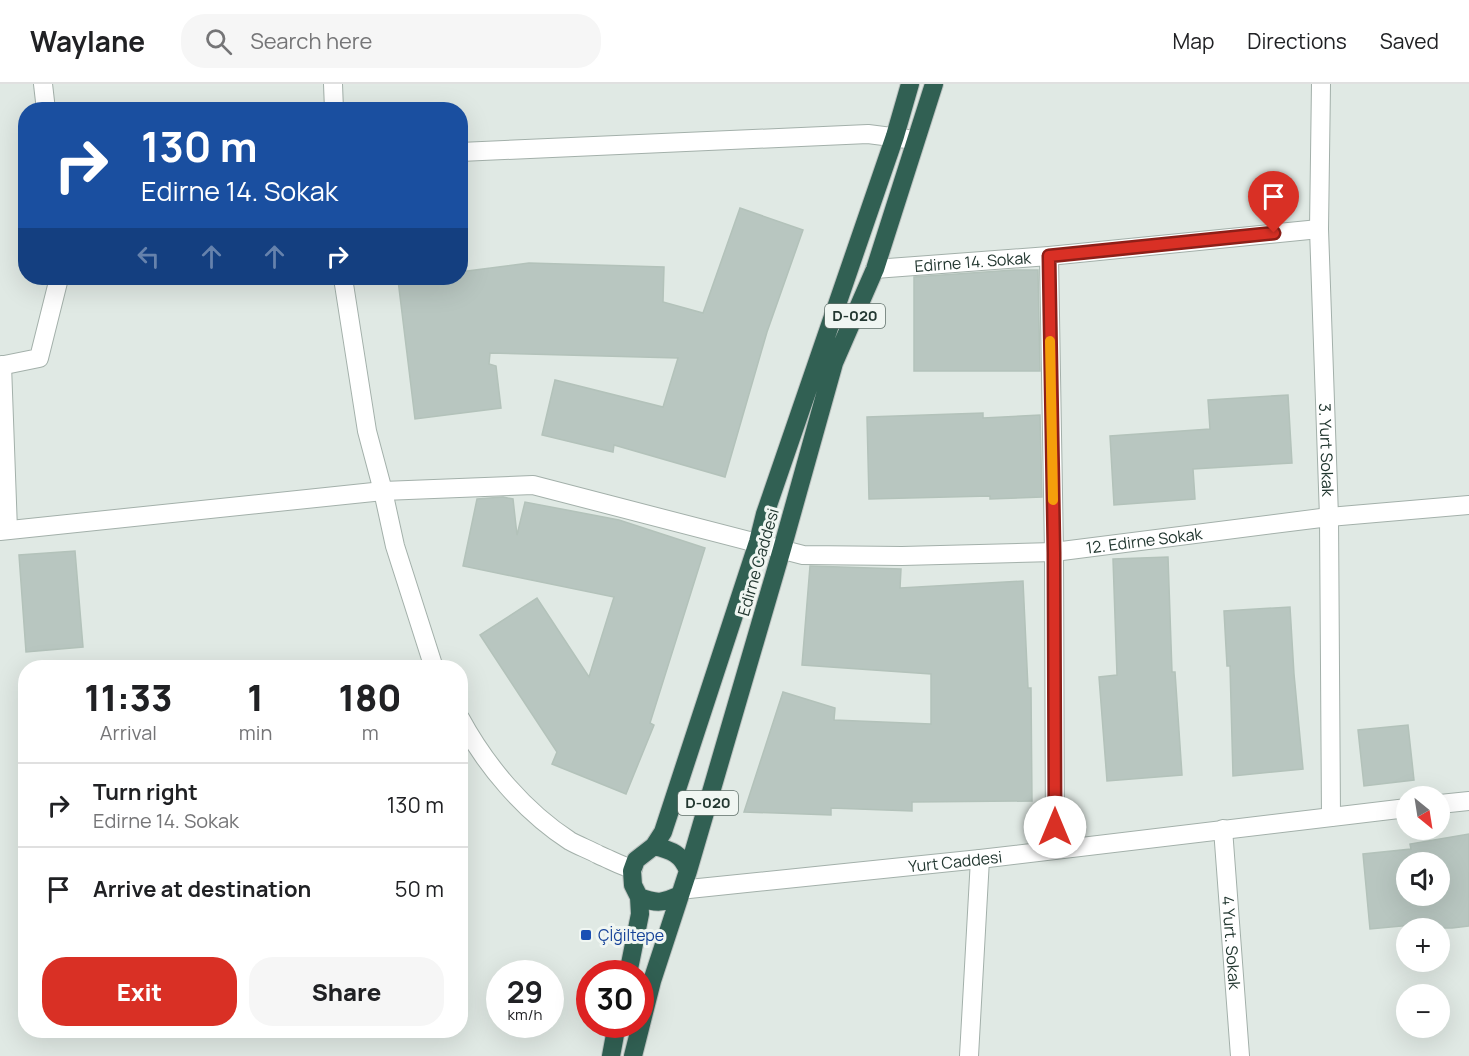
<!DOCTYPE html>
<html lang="en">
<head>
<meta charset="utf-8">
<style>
  :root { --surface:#fff; --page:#f6f6f6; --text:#202124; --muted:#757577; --line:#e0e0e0; --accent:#d93025 }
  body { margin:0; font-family:Manrope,sans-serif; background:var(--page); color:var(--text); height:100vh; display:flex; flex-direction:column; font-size:22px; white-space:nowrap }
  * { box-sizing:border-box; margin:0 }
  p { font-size:20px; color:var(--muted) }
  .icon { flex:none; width:33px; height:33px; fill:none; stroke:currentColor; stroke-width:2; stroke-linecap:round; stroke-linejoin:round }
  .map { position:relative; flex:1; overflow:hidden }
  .details { position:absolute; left:18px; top:576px; width:450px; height:378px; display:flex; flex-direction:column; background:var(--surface); border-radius:24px; box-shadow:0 6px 24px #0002 }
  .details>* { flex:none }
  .top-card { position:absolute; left:18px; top:18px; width:450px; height:183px; border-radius:24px; box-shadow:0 6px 24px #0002; background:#1a4fa0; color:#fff; overflow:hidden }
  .needle { width:39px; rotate:150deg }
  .tools { position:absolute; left:1396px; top:702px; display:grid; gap:12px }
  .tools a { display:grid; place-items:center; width:54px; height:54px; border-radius:50%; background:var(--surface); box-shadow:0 6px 24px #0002; font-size:30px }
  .speed { position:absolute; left:486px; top:876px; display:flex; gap:12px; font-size:30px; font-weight:700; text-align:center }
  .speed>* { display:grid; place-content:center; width:78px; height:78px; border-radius:50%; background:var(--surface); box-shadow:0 6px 24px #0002; line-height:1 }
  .speed small { font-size:15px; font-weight:400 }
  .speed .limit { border:9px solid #d22; background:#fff; color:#111 }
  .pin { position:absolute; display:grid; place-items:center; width:51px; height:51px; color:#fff; margin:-62px -26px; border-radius:50% 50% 50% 0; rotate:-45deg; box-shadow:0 0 6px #0007 }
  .pin .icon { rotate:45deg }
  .me { position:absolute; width:66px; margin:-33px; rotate:0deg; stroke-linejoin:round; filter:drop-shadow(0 0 4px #0008) }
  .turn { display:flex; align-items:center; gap:21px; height:126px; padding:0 24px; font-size:27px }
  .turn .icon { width:78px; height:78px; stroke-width:2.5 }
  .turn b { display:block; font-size:42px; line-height:51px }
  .lanes { display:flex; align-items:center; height:57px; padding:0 24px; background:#0003; justify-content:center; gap:30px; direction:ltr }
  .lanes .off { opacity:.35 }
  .eta { display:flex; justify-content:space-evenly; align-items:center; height:102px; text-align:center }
  .eta b { font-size:36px; font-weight:800; line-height:42px }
  .button { display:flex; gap:12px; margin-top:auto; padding:12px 24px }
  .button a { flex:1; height:69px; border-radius:24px; background:var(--accent); color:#fff; font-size:24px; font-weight:800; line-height:69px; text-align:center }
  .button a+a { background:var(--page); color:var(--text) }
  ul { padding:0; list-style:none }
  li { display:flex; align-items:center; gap:18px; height:84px; padding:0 24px; border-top:2px solid var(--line) }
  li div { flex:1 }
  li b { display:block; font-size:22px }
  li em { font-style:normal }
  header { display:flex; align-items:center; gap:36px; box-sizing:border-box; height:84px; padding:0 30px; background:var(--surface); border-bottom:2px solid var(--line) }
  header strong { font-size:28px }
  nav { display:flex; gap:33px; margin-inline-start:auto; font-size:21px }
  .search { width:420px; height:54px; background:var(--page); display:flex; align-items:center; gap:15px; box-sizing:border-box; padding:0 21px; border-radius:24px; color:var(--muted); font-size:22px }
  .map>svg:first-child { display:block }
  .building { fill:#b8c6c0; stroke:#b3c2ba; stroke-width:1.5; fill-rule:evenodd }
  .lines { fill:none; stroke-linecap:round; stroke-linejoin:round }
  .minor-casing { stroke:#a3b0aa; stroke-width:20 }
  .highway-casing { stroke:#bdc3c1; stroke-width:20 }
  .minor { stroke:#fff; stroke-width:18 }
  .highway { stroke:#316053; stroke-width:18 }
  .route-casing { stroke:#8d1f18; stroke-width:15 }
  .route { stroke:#d93025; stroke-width:10 }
  .slow { stroke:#f59e0b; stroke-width:10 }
  .transit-dot { fill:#1a4fb4; stroke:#f0f6f2; stroke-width:2 }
  .labels { text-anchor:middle; stroke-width:6; stroke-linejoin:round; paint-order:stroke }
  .shield { fill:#f0f6f2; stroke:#60706a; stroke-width:1.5 }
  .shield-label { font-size:15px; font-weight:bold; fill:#223730 }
  .street-label { font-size:16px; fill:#223730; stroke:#f0f6f2 }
  .transit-label { font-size:16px; fill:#164399; stroke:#f0f6f2; text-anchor:start }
</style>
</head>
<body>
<header>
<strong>Waylane</strong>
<div class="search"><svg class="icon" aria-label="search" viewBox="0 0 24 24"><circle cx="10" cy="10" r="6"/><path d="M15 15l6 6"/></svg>Search here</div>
<nav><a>Map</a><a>Directions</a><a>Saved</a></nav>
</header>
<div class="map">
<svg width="1469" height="972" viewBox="0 0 1469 972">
  <rect width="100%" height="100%" fill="#e0e9e4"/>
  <!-- building -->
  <path class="building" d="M740,124L803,146L767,248L725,393L614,361L613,368L542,351L555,296L663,323L678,274L490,269L489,280L496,282L501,324L415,335L398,196L415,194H460V188L529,179L664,183L663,218L703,229Z
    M1014,186H1038L1040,287H914V193Z
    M1288,311L1292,379L1193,385L1195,415L1114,421L1110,352L1210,345L1208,316Z
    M983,329V334L1040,331L1042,413L990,415V412L869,415L867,333Z
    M503,413L513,415L517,451L525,418L619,436L705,464L650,639L654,641L626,710L552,680L557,668L480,551L537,514L589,593L614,513L463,482L477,415Z
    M75,467L83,563L26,568L19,471Z
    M1168,473L1172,588H1175L1182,691L1107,697L1099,593L1117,591L1113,475Z
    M810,482L901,485L900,504L1023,497L1028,604H1031L1032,717L912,718V727L831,724V731L744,728L783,608L835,624L834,636L931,640V590L802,581Z
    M1290,523L1294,590L1303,685L1233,692L1230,582H1227L1224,527Z
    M1408,641L1414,696L1364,702L1358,646Z
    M1469,750V842L1452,844H1424L1423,840L1370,845L1363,770L1411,765L1410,760ZM1407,778H1440V812H1407Z"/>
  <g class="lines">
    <defs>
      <g id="minor">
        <path d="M43,0L46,26"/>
        <path d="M333,0L334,26"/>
        <path id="s1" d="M1321,0L1319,145L1329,433L1331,733"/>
        <path d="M460,68L868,50L915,56"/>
        <path d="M1049,172L1054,468L1055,766"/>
        <path id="s2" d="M875,185L1049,172L1319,145"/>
        <path d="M343,194L367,347L383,407L395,462L434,584"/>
        <path d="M2,281L8,446"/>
        <path d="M0,282L39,274L59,194"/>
        <path id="s3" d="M0,447L383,407L533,401L803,471L902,472L1054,468L1329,433L1469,421"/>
        <path d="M460,634C486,682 524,727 570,757C579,762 590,766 599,771C611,776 621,782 633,785"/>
        <path d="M1440,720L1469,717"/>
        <path id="s4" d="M1223,745L1240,972"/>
        <path id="s5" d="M683,803L689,805L980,775L1407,724"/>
        <path d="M969,972L980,775"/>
      </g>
      <path id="highway" d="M654,762C671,766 682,770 688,787
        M639,813C657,820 663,819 680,811
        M628,890L640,830L639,813L633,801L632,787L636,776L654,762L663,748L758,458L765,430L895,52L910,0
        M611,972L617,940
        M633,972L652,897L688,787L782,465L834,279L875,185L934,0"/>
    </defs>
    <!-- minor casing -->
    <use href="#minor" class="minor-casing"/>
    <!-- highway casing -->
    <use href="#highway" class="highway-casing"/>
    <!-- minor -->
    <use href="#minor" class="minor"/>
    <!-- highway -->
    <use href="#highway" class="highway"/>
  </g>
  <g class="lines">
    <defs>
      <path id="route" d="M1055,743L1054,468L1049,172L1274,149"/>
    </defs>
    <!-- route casing -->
    <use href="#route" class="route-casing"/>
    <!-- route -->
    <use href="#route" class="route"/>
    <!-- slow -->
    <path class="slow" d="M1050,257L1053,416"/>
  </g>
  <!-- markers -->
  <rect class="transit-dot" x="580" y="845" width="12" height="12" rx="3"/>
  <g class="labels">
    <!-- shield labels -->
    <g class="shield">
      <rect x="825" y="220" width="60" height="24" rx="4.5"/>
      <rect x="678" y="707" width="60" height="24" rx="4.5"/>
    </g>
    <g class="shield-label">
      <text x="855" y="237">D-020</text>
      <text x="708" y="724">D-020</text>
    </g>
    <!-- street labels -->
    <g class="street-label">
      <text dy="6" stroke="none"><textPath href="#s2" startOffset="98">Edirne 14. Sokak</textPath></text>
      <text dy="6" stroke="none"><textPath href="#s1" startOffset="366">3. Yurt Sokak</textPath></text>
      <text dy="6" stroke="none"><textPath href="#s3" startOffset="1156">12. Edirne Sokak</textPath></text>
      <text transform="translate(758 478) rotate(-74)" y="6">Edirne Caddesi</text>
      <text dy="6" stroke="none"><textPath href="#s5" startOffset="274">Yurt Caddesi</textPath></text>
      <text dy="6" stroke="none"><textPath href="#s4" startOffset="114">4 Yurt. Sokak</textPath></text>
    </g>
    <!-- transit labels -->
    <g class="transit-label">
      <text x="598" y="857">Çİğiltepe</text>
    </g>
  </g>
</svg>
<div class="tools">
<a><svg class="needle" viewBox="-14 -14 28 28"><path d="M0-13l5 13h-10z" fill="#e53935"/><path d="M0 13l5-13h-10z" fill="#757577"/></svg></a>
<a><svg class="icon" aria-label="sound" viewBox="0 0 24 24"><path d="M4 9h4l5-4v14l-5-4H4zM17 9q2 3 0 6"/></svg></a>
<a>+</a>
<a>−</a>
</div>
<div class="speed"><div>29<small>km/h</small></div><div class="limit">30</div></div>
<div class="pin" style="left:1274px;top:149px;background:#d93025"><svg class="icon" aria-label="arrive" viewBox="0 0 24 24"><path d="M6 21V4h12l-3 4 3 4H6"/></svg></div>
<svg class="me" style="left:1055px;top:743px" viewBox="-20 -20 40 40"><circle r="19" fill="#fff"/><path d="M0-13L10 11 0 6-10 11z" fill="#d93025"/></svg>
<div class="top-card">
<div class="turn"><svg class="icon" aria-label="right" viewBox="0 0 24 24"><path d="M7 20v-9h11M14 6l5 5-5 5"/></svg><div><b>130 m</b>Edirne 14. Sokak</div></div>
<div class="lanes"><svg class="icon off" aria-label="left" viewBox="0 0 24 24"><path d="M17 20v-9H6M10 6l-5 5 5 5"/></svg><svg class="icon off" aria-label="ahead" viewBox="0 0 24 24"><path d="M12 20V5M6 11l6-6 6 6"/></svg><svg class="icon off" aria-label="ahead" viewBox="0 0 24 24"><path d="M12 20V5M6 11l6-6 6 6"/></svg><svg class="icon" aria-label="right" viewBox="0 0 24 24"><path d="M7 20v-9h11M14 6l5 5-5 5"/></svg></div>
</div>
<section class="details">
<div class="eta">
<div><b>11:33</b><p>Arrival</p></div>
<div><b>1</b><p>min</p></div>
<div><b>180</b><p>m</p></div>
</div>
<ul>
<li><svg class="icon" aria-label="right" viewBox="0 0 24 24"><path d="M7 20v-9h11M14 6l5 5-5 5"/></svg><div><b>Turn right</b><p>Edirne 14. Sokak</p></div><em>130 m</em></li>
<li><svg class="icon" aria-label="arrive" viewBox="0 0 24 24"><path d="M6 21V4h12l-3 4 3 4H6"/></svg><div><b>Arrive at destination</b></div><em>50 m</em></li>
</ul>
<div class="button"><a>Exit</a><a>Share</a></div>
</section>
</div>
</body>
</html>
